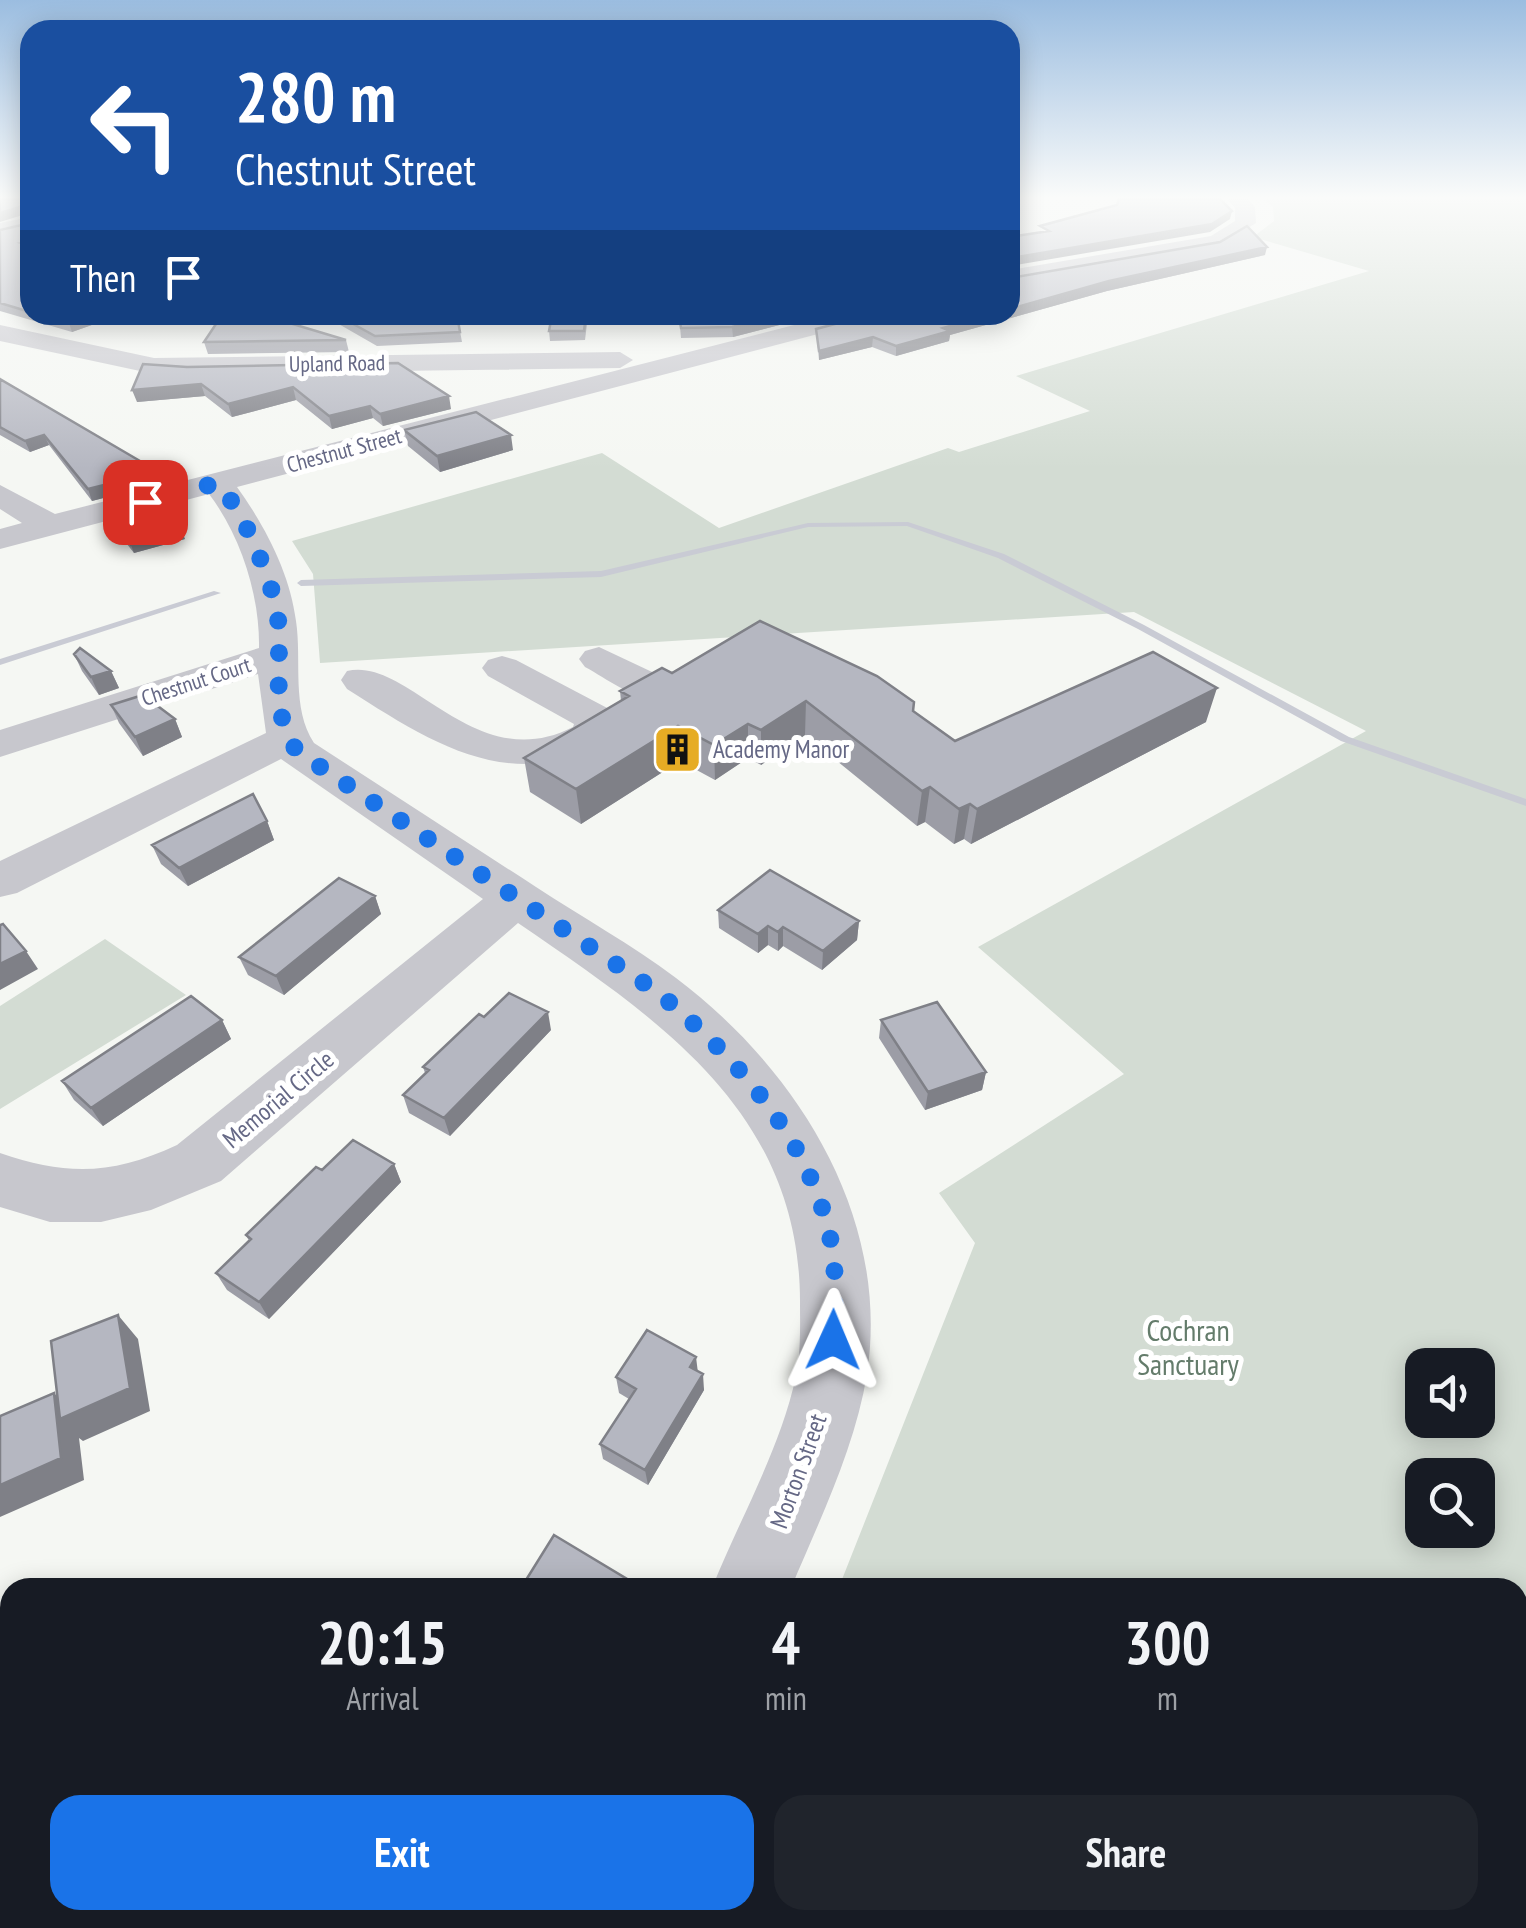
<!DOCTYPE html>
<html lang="en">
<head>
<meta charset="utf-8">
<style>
  :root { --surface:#171b24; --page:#20242c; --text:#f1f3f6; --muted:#9ea1a6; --accent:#1a73e8 }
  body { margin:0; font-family:"PT Sans Narrow",sans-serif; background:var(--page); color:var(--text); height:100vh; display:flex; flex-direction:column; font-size:38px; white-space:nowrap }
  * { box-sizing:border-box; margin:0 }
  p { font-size:32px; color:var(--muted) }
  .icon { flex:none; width:55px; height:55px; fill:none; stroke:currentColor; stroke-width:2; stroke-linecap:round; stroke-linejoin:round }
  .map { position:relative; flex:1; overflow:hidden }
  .drawer { position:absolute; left:0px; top:1578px; width:1528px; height:352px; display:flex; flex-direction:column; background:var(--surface); border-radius:30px 30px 0 0; box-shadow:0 5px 25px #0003 }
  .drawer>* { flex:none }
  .guide { position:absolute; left:20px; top:20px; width:1000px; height:305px; border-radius:30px; box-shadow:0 5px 25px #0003; background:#1a4fa0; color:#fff; overflow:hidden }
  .buttons { position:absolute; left:1405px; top:1348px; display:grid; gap:20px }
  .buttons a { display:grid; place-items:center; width:90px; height:90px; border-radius:20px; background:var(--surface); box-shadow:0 5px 25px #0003; font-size:50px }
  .pin { position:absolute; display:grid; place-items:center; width:85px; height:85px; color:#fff; margin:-42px; border-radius:20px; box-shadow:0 5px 15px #0006 }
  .me { position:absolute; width:110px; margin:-55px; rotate:1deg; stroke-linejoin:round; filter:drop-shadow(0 0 8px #0008) }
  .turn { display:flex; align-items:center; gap:35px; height:210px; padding:0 50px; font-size:45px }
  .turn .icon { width:130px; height:130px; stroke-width:2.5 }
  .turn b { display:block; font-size:70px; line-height:85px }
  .then { display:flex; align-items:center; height:95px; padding:0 50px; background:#0003; gap:20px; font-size:38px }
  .eta { display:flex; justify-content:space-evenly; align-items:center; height:170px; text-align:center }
  .eta b { font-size:60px; font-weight:800; line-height:70px }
  .action { display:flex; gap:20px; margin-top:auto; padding:20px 50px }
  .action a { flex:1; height:115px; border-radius:30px; background:var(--accent); color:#fff; font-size:40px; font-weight:800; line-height:115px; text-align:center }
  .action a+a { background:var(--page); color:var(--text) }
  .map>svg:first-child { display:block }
  .green { fill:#d3dcd3; fill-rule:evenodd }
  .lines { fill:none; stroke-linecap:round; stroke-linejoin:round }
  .stream { fill:#c9cbd4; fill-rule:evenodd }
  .minor { fill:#c7c7cd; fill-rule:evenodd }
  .wall { fill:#9c9da6 }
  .shaded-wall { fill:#7f8087 }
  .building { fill:#b5b7c1; stroke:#7f8087; stroke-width:2.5 }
  .route { stroke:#1a73e8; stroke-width:18; stroke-dasharray:0 32.4 }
  .labels { text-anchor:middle; stroke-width:10; stroke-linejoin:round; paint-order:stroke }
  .far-street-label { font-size:22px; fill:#656885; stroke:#fff }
  .poi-label { font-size:25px; fill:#656885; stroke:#fff; text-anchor:start }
  .street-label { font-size:25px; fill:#656885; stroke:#fff }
  .near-park-label { font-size:30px; fill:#647c6b; stroke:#fff }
</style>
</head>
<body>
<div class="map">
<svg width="1526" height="1928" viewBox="0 0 1526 1928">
  <rect width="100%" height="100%" fill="#f5f7f3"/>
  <!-- green -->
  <path class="green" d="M1263,199H1526V1928H704L707,1920H1518V1588L839,1587L975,1243L939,1193L1124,1074L978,947L1366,731L1134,612L320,663L313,574L292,541L602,453L719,528L948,448L959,452L1090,411L1016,376L1369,271L1253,237L1274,221L1273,207ZM1422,1365H1478V1420H1422ZM1422,1475H1478V1530H1422Z
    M105,939L186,995L0,1109V1006Z"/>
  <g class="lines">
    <!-- stream -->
    <path class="stream" d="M908,522L1004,554L1144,625L1349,737L1526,799V806L1341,741L1138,629L998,558L907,526L808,527L601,577L301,586L297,583L301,580L601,571L808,523Z
      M214,591L221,593L0,665V659Z"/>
    <!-- minor -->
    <path class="minor" d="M1227,199H1248L1255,207L1256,223L1217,247L1010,284V270L1211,236L1235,221V208Z
      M30,217V229L0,235V223Z
      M833,315H874L871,320L237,487C265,526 290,573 296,621C302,661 291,708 314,743C388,791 462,839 536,887C582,917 632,945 676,978C797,1069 891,1217 867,1374C855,1448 820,1519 791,1588H712C740,1518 780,1450 796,1376C801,1352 800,1325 800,1300C799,1111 658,1019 518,923L221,1181L151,1210L101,1222H50L0,1207V1153C67,1176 113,1175 177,1145L483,899L281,759L17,893L0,897V861L266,733L258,674L0,757V730L259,648C260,596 241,536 209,494L0,549V529L22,523L0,509V485L55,514Z
      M0,325L154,358L620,352L633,360L620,368L154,374L0,341Z
      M599,647L667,679L673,688L667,697C638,704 611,681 585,667L579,659L585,651Z
      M502,656L516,660L611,710L617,719L608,743C508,794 432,743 347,689L341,680L347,671C409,656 474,778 573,727L574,724L488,676L482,668L488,660Z
      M550,1920H645L641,1928H547Z"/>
  </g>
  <!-- wall -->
  <path class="wall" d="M30,218V315H120L72,332L0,311V230L30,223Z
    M1265,255L1107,291L950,335L949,341L896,356L872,347L819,360L816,329L1010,278Z
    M323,315H457L462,342L377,346Z
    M552,315H614L613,324H587L585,340L550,341L549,331Z
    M679,315H818L733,337L681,338Z
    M346,340L349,352L208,354L204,342Z
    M143,364L451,409L383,426L373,418L332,429L296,400L232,417L205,396L137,402Z
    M0,379L144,472L134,474L141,488L92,501L49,445L30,452L0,435Z
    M404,430L513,450L440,472L408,446Z
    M107,515L185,539L134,553L111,524Z
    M74,654L111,671L119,688L99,695L82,671Z
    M672,673L913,711L955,741L1206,722L971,844L964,839L954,844L925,822L917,826L805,735L761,765L748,758L715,780L680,761L581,824L530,792L524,758L621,701L620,691Z
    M111,705L175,719L182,737L143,756L119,723Z
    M267,821L274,840L188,886L161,864L152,845Z
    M375,896L381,914L284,995L248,975L239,957Z
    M718,910L859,921L857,940L822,970L783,946L778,951L768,945L758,953L719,928Z
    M222,1020L231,1039L103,1126L74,1100L62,1081Z
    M881,1020L986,1072L982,1090L925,1110L879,1038Z
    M551,1030L450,1136L409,1113L403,1095L425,1073L423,1067Z
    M394,1164L401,1182L269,1319L227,1290L216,1273L249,1241L246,1235L322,1170Z
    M698,1371L704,1390L648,1485L603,1459L600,1444L629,1399L619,1393L616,1377Z"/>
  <!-- shaded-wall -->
  <path class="shaded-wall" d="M26,205L29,213L0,222V213Z
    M1232,211L1230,219L1210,232L1010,266L1011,258Z
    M1267,247L1265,255L1107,291L950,335L949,341L896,356V346L943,328L989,315H1010V309L1109,281Z
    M91,315H120L72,332L69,323Z
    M781,315H818L733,337L732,327Z
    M873,337L872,347L819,360V351Z
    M201,384L205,396L137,402L132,390Z
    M293,387L296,400L232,417L228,404Z
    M449,396L451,409L383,426L380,414Z
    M370,406L373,418L332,429L329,416Z
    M44,435L49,445L30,452L25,441Z
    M511,435L513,450L440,472L437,456Z
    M140,461L144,472L130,475L125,465Z
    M136,477L141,488L92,501L88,489Z
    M182,531L185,539L134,553L131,545Z
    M111,671L119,688L99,695L91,677Z
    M1217,688L1206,722L971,844L977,809Z
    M806,701L805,735L761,765V730Z
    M175,719L182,737L143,756L135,737Z
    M748,724V758L715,780L714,745Z
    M678,726L680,761L581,824L576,789Z
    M930,787L925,822L917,826L922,791Z
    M970,804L964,839L954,844L959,809Z
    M267,821L274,840L188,886L179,868Z
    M375,896L381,914L284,995L276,976Z
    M859,921L857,940L822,970L823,951Z
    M768,926V945L758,953V934Z
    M783,927V946L778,951V932Z
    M26,951L38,969L0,990V964Z
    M548,1012L551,1030L450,1136L444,1118Z
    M222,1020L231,1039L103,1126L91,1108Z
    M986,1072L982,1090L925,1110L928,1092Z
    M394,1164L401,1182L269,1319L259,1302Z
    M118,1315L138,1339L150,1411L83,1441L79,1438L84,1480L0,1517V1485L54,1393L73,1413Z
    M696,1357L698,1373L690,1367Z
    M703,1374L704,1390L648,1485L645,1470Z
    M471,1920H482L478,1928H466Z"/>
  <!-- building -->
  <path class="building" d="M0,199H30V208L26,205L0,213Z
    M1119,199H1220L1232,211L1212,224L1011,258L1010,264V237L1049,231L1040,226L1117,205Z
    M30,218V241L21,243L30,246V312L0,303V230L30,223Z
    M1247,226L1267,247L1109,281L1010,309V278L1220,242Z
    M42,315H91L69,323Z
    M222,315H263L346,340L204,342Z
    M337,315H457L460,332L375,336Z
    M552,315H586L584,331H549Z
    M679,315H781L732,327L681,328Z
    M869,315H989L943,328L950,331L896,346L873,337L819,351L816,329Z
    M398,363L449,396L380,414L370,406L329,416L293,387L228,404L201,384L132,390L143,364L187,367Z
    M0,379L140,461L125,465L136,477L88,489L44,435L25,441L0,427Z
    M476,412L511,435L437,456L404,430Z
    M157,502L182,531L131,545L107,515Z
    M760,621L877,676L914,702L913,711L955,741L1153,652L1217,688L977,809L970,804L959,809L930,787L922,791L806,701L761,730L748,724L714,745L678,726L576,789L524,758L629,696L620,691L662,668L672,673Z
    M80,648L111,671L91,677L74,654Z
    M143,695L175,719L135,737L111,705Z
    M253,794L267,821L179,868L152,845Z
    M770,870L859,921L823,951L783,927L778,932L768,926L758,934L718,910Z
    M339,878L375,896L276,976L239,957Z
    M3,924L26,951L0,964V925Z
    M509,993L548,1012L444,1118L403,1095L429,1070L423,1067L479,1014L484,1017Z
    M191,996L222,1020L91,1108L62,1081Z
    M937,1002L986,1072L928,1092L881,1020Z
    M353,1140L394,1164L259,1302L216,1273L251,1239L246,1235L316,1167L322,1170Z
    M118,1315L130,1388L60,1419L51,1341Z
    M647,1330L696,1357L690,1367L703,1374L645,1470L600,1444L636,1389L616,1377Z
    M54,1393L61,1458L0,1485V1416Z
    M554,1535L632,1582L628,1588H521Z
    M331,1920H471L466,1928H341Z"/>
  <!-- sky -->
  <linearGradient id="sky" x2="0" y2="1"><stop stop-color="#9bbde0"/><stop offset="0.42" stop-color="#fafbfa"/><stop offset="1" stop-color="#fafbfa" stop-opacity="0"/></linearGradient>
  <rect width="1526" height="469" fill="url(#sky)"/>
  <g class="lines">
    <!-- route -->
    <path class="route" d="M145,502L217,483C243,510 264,564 275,601C287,648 265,712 298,752L656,991C736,1057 813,1141 832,1247C837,1277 834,1310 833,1340"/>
  </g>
  <!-- icons -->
  <defs>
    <symbol id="building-square" viewBox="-11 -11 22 22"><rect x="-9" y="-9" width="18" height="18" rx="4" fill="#e6ac24" stroke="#fff"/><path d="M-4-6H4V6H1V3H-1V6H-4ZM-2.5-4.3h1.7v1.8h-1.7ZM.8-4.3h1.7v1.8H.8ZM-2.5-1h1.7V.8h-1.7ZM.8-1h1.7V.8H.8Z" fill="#111"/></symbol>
  </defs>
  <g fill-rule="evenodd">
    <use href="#building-square" x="650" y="722" width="55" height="55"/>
  </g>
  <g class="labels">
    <!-- far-street labels -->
    <g class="far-street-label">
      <text transform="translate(337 363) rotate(-1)" y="8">Upland Road</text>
      <text transform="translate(344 450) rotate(-15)" y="8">Chestnut Street</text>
      <text transform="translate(196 681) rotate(-18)" y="8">Chestnut Court</text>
    </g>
    <!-- poi labels -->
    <g class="poi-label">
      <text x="713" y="758">Academy Manor</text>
    </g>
    <!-- street labels -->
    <g class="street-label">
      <text transform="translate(278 1099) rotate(-40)" y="9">Memorial Circle</text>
      <text transform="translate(798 1471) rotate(-70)" y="9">Morton Street</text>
    </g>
    <!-- near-park labels -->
    <g class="near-park-label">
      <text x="1188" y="1341">Cochran<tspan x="1188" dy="34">Sanctuary</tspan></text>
    </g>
  </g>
</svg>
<div class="buttons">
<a><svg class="icon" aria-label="sound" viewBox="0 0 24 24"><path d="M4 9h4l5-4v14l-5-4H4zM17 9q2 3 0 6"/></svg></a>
<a><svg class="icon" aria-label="search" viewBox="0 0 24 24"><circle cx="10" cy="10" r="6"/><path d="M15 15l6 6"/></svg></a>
</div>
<div class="pin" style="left:145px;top:502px;background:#d93025"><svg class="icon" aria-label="arrive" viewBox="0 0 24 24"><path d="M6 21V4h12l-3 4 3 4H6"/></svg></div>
<svg class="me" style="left:833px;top:1340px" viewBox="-20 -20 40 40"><path d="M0-17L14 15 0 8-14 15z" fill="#1a73e8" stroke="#fff" stroke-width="4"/></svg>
<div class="guide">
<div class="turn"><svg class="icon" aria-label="left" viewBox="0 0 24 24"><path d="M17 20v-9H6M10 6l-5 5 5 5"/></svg><div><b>280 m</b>Chestnut Street</div></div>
<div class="then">Then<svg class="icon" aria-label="arrive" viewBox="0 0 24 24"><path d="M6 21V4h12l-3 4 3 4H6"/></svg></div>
</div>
<section class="drawer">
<div class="eta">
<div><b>20:15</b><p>Arrival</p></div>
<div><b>4</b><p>min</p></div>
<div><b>300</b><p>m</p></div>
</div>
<div class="action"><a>Exit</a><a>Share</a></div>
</section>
</div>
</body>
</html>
